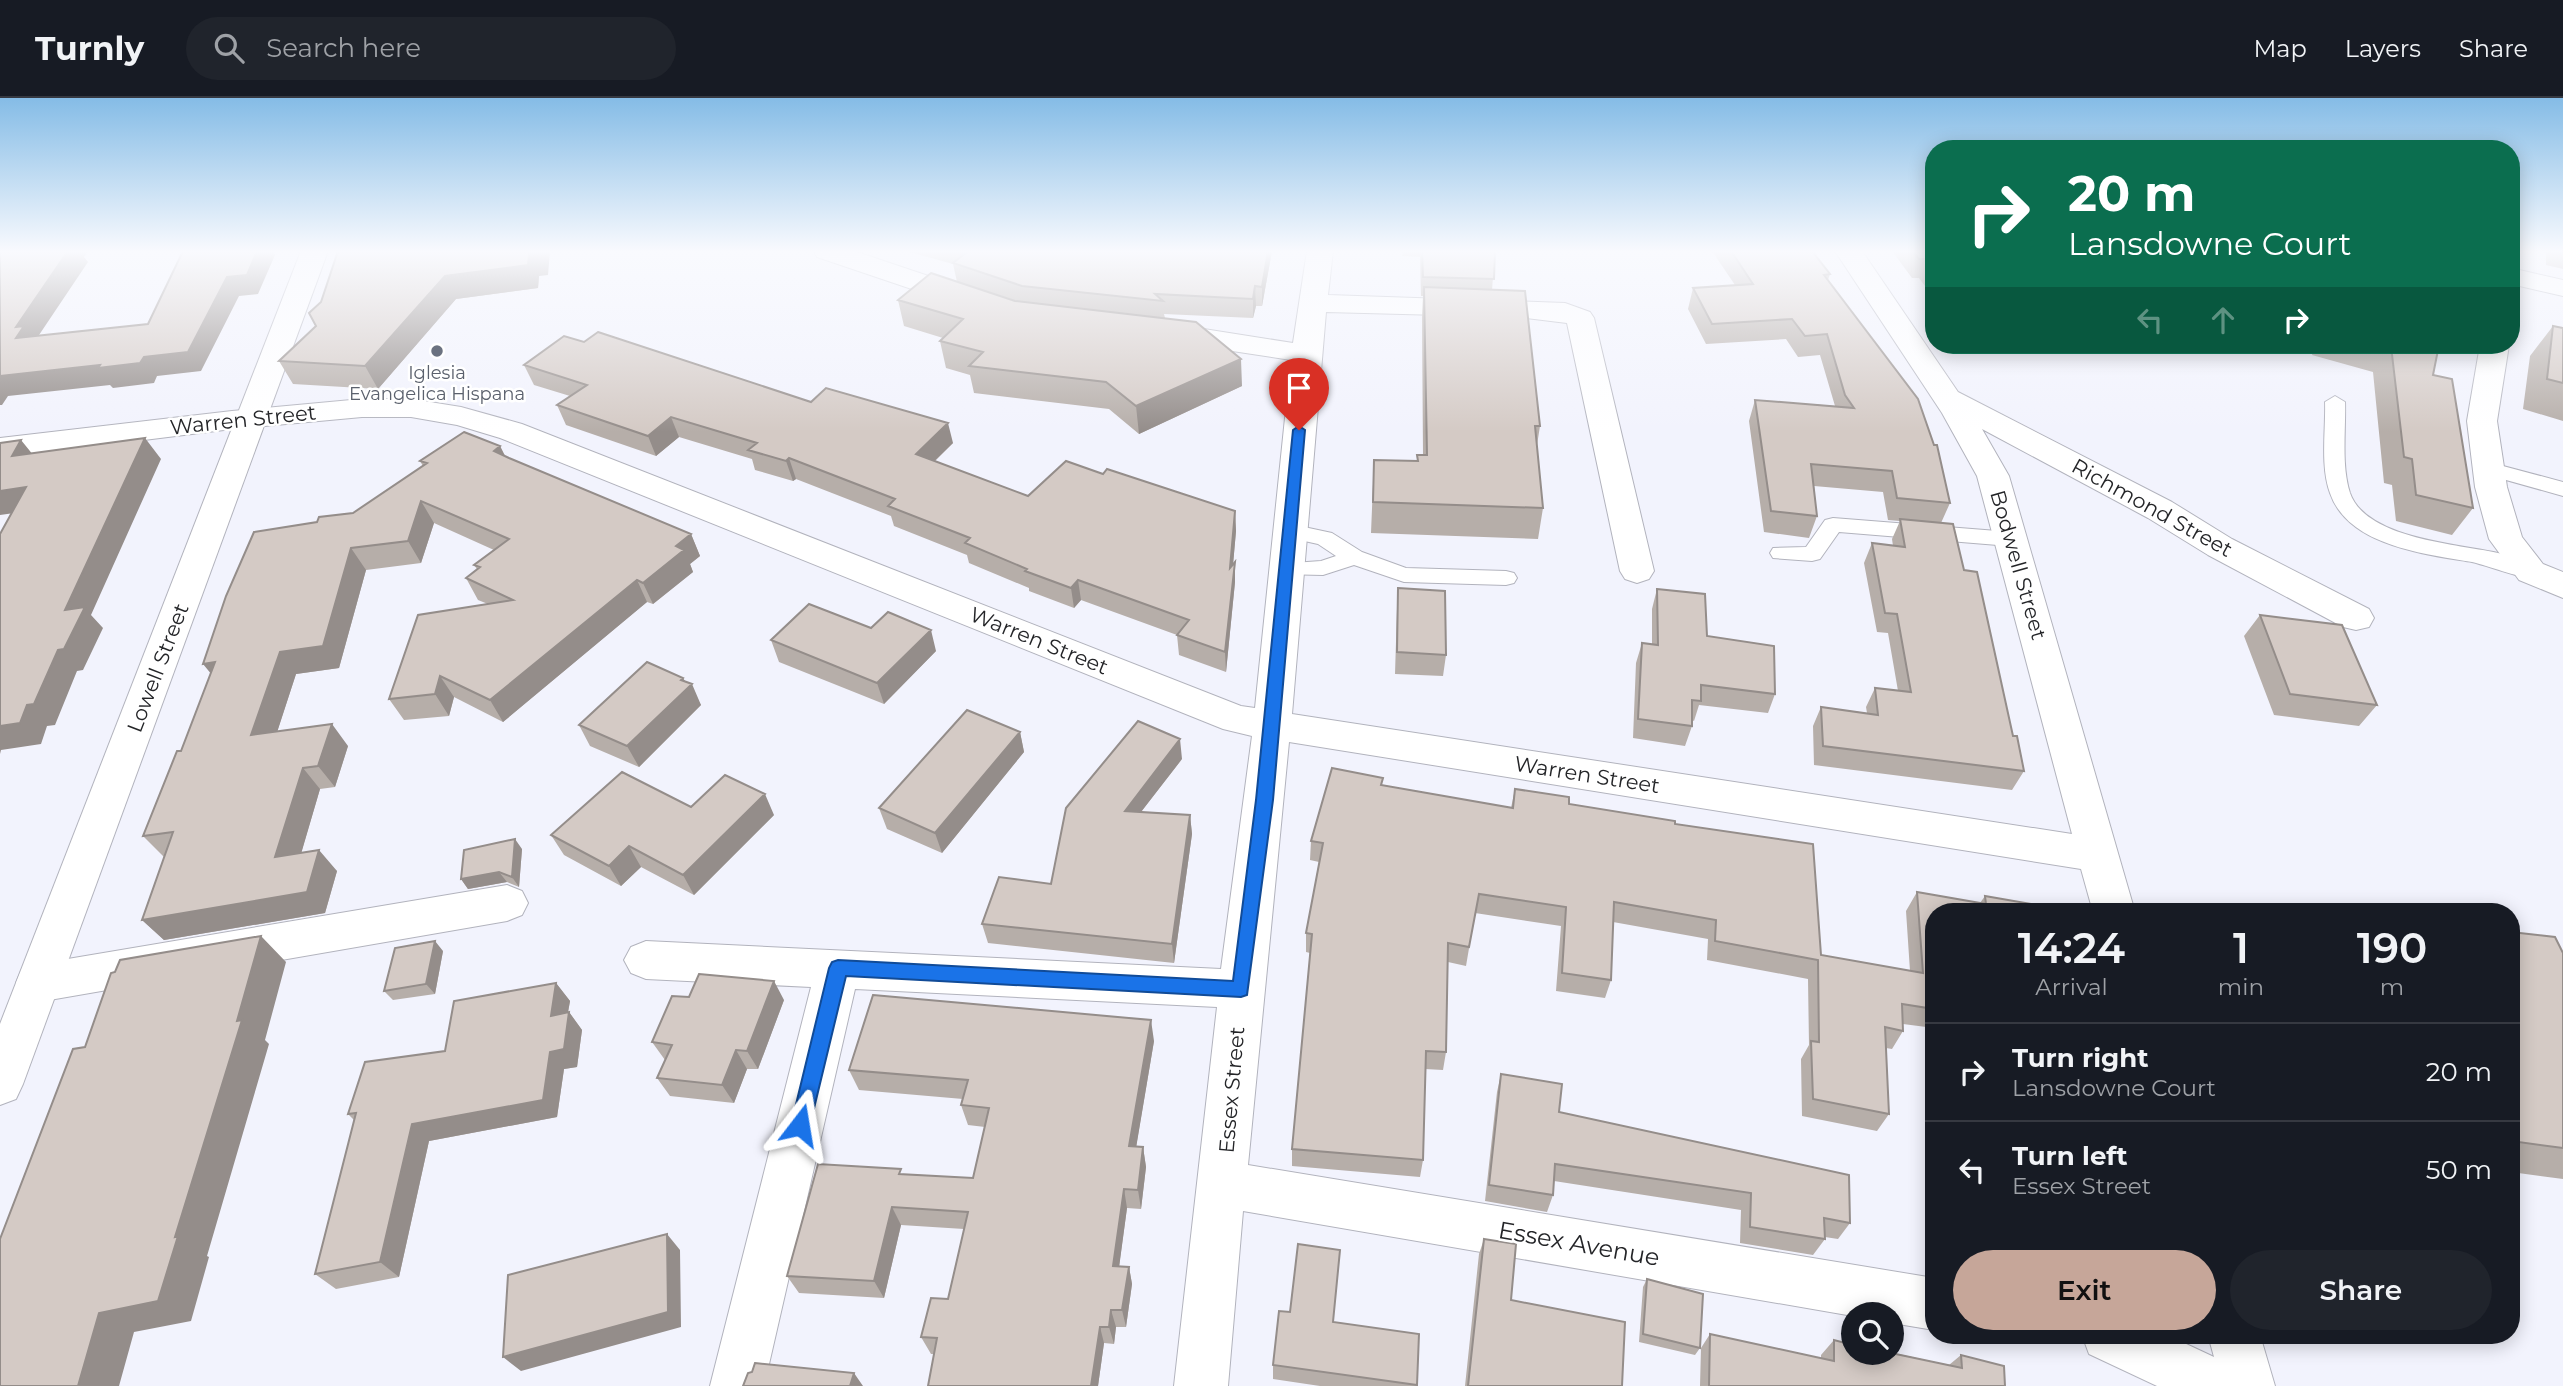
<!DOCTYPE html>
<html lang="en">
<head>
<meta charset="utf-8">
<style>
  :root { --surface:#171b24; --page:#20242c; --text:#f1f3f6; --muted:#9ea1a6; --line:#363941; --accent:#c6a699 }
  body { margin:0; font-family:Montserrat,sans-serif; background:var(--page); color:var(--text); height:100vh; display:flex; flex-direction:column; font-size:26px; white-space:nowrap }
  * { box-sizing:border-box; margin:0 }
  p { font-size:23px; color:var(--muted) }
  .icon { flex:none; width:38px; height:38px; fill:none; stroke:currentColor; stroke-width:2; stroke-linecap:round; stroke-linejoin:round }
  .map { position:relative; flex:1; overflow:hidden }
  .panel { position:absolute; left:1925px; top:805px; width:595px; height:441px; display:flex; flex-direction:column; background:var(--surface); border-radius:28px; box-shadow:0 4px 18px #0003 }
  .panel>* { flex:none }
  .hud { position:absolute; left:1925px; top:42px; width:595px; height:214px; border-radius:28px; box-shadow:0 4px 18px #0003; background:#0b6e4f; color:#fff; overflow:hidden }
  .buttons { position:absolute; left:1841px; top:1204px; display:grid; gap:14px }
  .buttons a { display:grid; place-items:center; width:63px; height:63px; border-radius:50%; background:var(--surface); box-shadow:0 4px 18px #0003; font-size:35px }
  .pin { position:absolute; display:grid; place-items:center; width:60px; height:60px; color:#fff; margin:-72px -30px; border-radius:50% 50% 50% 0; rotate:-45deg; box-shadow:0 0 7px #0007 }
  .pin .icon { rotate:45deg }
  .me { position:absolute; width:77px; margin:-38px; rotate:14deg; stroke-linejoin:round; filter:drop-shadow(0 0 5px #0008) }
  .turn { display:flex; align-items:center; gap:24px; height:147px; padding:0 28px; font-size:32px }
  .turn .icon { width:91px; height:91px; stroke-width:2.5 }
  .turn b { display:block; font-size:49px; line-height:60px }
  .lanes { display:flex; align-items:center; height:66px; padding:0 28px; background:#0003; justify-content:center; gap:35px; direction:ltr }
  .lanes .off { opacity:.35 }
  .eta { display:flex; justify-content:space-evenly; align-items:center; height:119px; text-align:center }
  .eta b { font-size:42px; font-weight:600; line-height:49px }
  .action { display:flex; gap:14px; margin-top:auto; padding:14px 28px }
  .action a { flex:1; height:80px; border-radius:42px; background:var(--accent); color:#111; font-size:28px; font-weight:600; line-height:80px; text-align:center }
  .action a+a { background:var(--page); color:var(--text) }
  ul { padding:0; list-style:none }
  li { display:flex; align-items:center; gap:21px; height:98px; padding:0 28px; border-top:2px solid var(--line) }
  li div { flex:1 }
  li b { display:block; font-size:26px }
  li em { font-style:normal }
  header { display:flex; align-items:center; gap:42px; box-sizing:border-box; height:98px; padding:0 35px; background:var(--surface); border-bottom:2px solid var(--line) }
  header strong { font-size:33px }
  nav { display:flex; gap:38px; margin-inline-start:auto; font-size:24px }
  .search { width:490px; height:63px; background:var(--page); display:flex; align-items:center; gap:18px; box-sizing:border-box; padding:0 24px; border-radius:38px; color:var(--muted); font-size:26px }
  .map>svg:first-child { display:block }
  .lines { fill:none; stroke-linecap:round; stroke-linejoin:round }
  .lane-casing { stroke:#b2b3bd; stroke-width:2 }
  .street-casing { stroke:#b2b3bd; stroke-width:2 }
  .secondary-casing { stroke:#b2b3bd; stroke-width:2 }
  .lane { fill:#fff; fill-rule:evenodd }
  .street { fill:#fff; fill-rule:evenodd }
  .secondary { fill:#fff; fill-rule:evenodd }
  .wall { fill:#b6aea9 }
  .shaded-wall { fill:#948d8a }
  .building { fill:#d4cac5; stroke:#948d8a; stroke-width:2 }
  .route { fill:#1a73e8; stroke:#114b97; stroke-width:2 }
  .worship-dot { fill:#6b7280; stroke:#fff; stroke-width:2.5 }
  .labels { text-anchor:middle; stroke-width:5; stroke-linejoin:round; paint-order:stroke }
  .far-worship-label { font-size:18px; fill:#5b616d; stroke:#fff }
  .street-label { font-size:21px; fill:#242528; stroke:#fff }
  .near-street-label { font-size:24px; fill:#242528; stroke:#fff }
</style>
</head>
<body>
<header>
<strong>Turnly</strong>
<div class="search"><svg class="icon" aria-label="search" viewBox="0 0 24 24"><circle cx="10" cy="10" r="6"/><path d="M15 15l6 6"/></svg>Search here</div>
<nav><a>Map</a><a>Layers</a><a>Share</a></nav>
</header>
<div class="map">
<svg width="2563" height="1288" viewBox="0 0 2563 1288">
  <rect width="100%" height="100%" fill="#f2f3fd"/>
  <g class="lines">
    <defs>
      <path id="lane" d="M2335,298L2345,304C2346,332 2341,367 2350,395C2366,441 2458,446 2498,455C2512,458 2525,464 2539,469L2542,474L2539,479C2525,483 2490,468 2472,464C2425,456 2348,448 2330,395C2320,368 2326,332 2325,304Z
        M2488,364L2563,384V398L2481,375L2478,370L2481,365Z
        M1833,420L2010,434L2018,436L2021,441L2018,446L2010,448L1839,434L1820,461L1812,463L1773,460L1770,455L1773,450L1806,449L1825,422Z
        M1290,426L1332,435L1362,454L1406,470L1506,473L1514,475L1517,480L1514,485L1506,487L1404,484L1354,467L1323,477L1279,476L1276,471L1279,466L1321,463L1336,458L1318,446L1282,438L1279,433L1282,428Z"/>
      <path id="street" d="M814,153H854L979,195L983,201L979,207L969,209L959,207L817,159Z
        M1307,153H1333L1328,197L1565,205L1590,214L1594,220L1654,473L1649,481L1637,485L1625,481L1620,473L1567,225L1517,219L1326,214L1292,616L2072,736L1977,378L1942,315L1835,153H1862L1958,294L2172,404L2232,441L2369,511L2374,520L2369,529L2356,532L2343,529L2208,457L2148,420L1982,331L2009,378L2135,814H2093L2081,771L1289,644L1248,1067L1934,1180V1232L1892,1225V1216L1853,1218L1243,1113L1228,1288H1174L1217,909L855,891L764,1288H710L811,889L646,881L631,875L624,862L631,849L646,843L1221,871L1252,638L1223,631L500,340L457,327L411,319H362L232,331L0,360V340L232,313L362,301H411L461,309L522,326L1241,608L1255,610L1291,262L1166,243L1156,240L1152,234L1156,228L1166,225L1293,245Z
        M2511,170L2563,182V198L2511,186Z
        M2480,247H2509L2497,323L2507,389L2522,439L2543,466L2563,474V500L2519,482L2489,441L2475,389L2467,323Z
        M507,787L522,793L528,805L522,817L507,823L38,904L22,899L16,885L22,871L38,866Z
        M2082,1237H2167L2214,1259L2208,1237H2260L2275,1288H2157L2089,1256Z"/>
      <path id="secondary" d="M301,153H328L23,986L16,1001L0,1007V926Z"/>
    </defs>
    <!-- lane casing -->
    <use href="#lane" class="lane-casing"/>
    <!-- street casing -->
    <use href="#street" class="street-casing"/>
    <!-- secondary casing -->
    <use href="#secondary" class="secondary-casing"/>
    <!-- lane -->
    <use href="#lane" class="lane"/>
    <!-- street -->
    <use href="#street" class="street"/>
    <!-- secondary -->
    <use href="#secondary" class="secondary"/>
  </g>
  <!-- wall -->
  <path class="wall" d="M906,153H1272L1262,208H1256L1253,220L1164,216L1165,220L1242,288L1139,336L1109,311L974,295L970,277L946,270L940,243L943,240L904,228L898,202L957,184L953,166Z
    M1403,153H1495L1492,192L1540,328L1537,347L1543,410L1538,441L1371,435L1374,362L1417,363V357H1423L1422,219L1423,198H1421L1420,159L1402,158Z
    M1712,153H1812L1830,176L1828,182L1950,405L1941,425L1964,472L2024,673L2012,692L1814,667L1813,628L1821,609L1867,615L1866,609L1875,590L1898,593L1888,535L1877,534L1864,465L1872,445L1893,448L1892,441L1900,423L1888,422L1883,394L1814,388L1817,418L1809,440L1764,434L1749,323L1755,302L1835,308L1820,257L1798,259L1786,241L1706,246L1688,211L1693,190L1735,187Z
    M1892,153H1934V200L1919,180H1912Z
    M2546,153H2563V171L2546,167Z
    M548,177L539,178L538,190L456,201L378,291L293,286L279,263L316,228L321,204Z
    M2553,228L2563,230V323L2523,311L2530,258Z
    M584,244L811,304L953,345L935,363L1028,398L1103,376L1235,413L1236,433L1233,466L1235,464V484L1226,574L1179,557L1177,537L1081,502L1074,510L1029,493V490L969,465L967,457L894,428L891,418L796,381L793,383L755,372L752,361L679,339L656,358L566,327L557,307L570,298L534,287L524,267Z
    M2315,247H2439L2433,277L2473,410L2452,437L2396,423L2392,387L2384,385L2373,274L2312,257Z
    M500,348L505,358L691,436L700,458L690,466L693,474L653,506L647,504L503,624L454,599L449,618L404,622L389,601L488,506L478,502L466,480L477,471L474,467L494,452L434,425L421,465L366,472L339,570L296,576L277,634L348,648L335,689L320,691L301,755L337,773L325,815L164,842L142,822L164,759L143,738L181,653L317,424L353,415L423,368L420,363Z
    M1398,490L1446,557L1443,578L1395,576L1397,511Z
    M1657,491L1707,538L1775,596L1768,615L1699,607L1694,623L1692,622V628L1685,648L1633,640L1636,565L1642,545L1652,547V511Z
    M2260,517L2377,607L2359,628L2274,617L2244,538Z
    M871,530L936,553L884,606L779,564L771,542Z
    M683,580L701,607L639,669L590,648L579,627Z
    M1020,634L1024,654L942,755L887,731L879,710Z
    M1182,661L1141,714L1190,717L1192,736L1174,865L988,845L982,826L1051,786Z
    M1382,687L1511,710L1515,691L1569,706L1675,726L1821,857L1910,873L1906,813L1917,794L1980,805L1985,798L2059,811L1934,814V930L1903,926V933L1892,951L1886,950L1889,1016L1877,1033L1802,1018L1801,961L1809,947L1808,881L1707,862L1708,841L1613,824L1611,882L1605,900L1556,893L1561,828L1475,815L1466,868L1448,864L1446,954L1443,972L1425,971L1423,1062L1420,1079L1292,1068V1051L1310,855L1306,854V835L1319,764L1310,762L1311,743Z
    M691,709L774,717L694,797L641,769L621,788L564,757L551,737Z
    M522,751L519,789L507,784L468,791L461,781Z
    M2511,834L2563,855V1081L2511,1074Z
    M443,853L435,896L393,902L384,893Z
    M556,885L570,903L568,915L569,914L582,932L577,969L564,971L557,1019L429,1043L399,1179L336,1191L315,1176L354,1022L348,1016L445,953Z
    M689,899L784,902L758,971H747L734,1005L670,998L657,980L665,962L652,944Z
    M1154,943L1136,1049H1143L1146,1069L1141,1111L1127,1110L1119,1168L1129,1169L1132,1186L1126,1229H1116L1114,1246L1104,1245L1098,1288H928L934,1256H931L921,1239L948,1201L964,1131L901,1127L884,1200L799,1195L787,1178L904,1077L973,1080L985,1029L968,1027L961,1007L963,1001L859,992L849,972Z
    M1501,976L1559,1014L1850,1125L1838,1141L1825,1139V1141L1813,1157L1740,1145L1741,1112L1554,1083L1553,1097L1547,1114L1485,1103L1497,994Z
    M1484,1141L1511,1202L1622,1288H1465L1479,1156Z
    M1647,1181L1700,1250L1695,1257L1639,1244L1643,1189Z
    M1333,1224L1419,1236L1417,1288H1320L1273,1281V1267Z
    M1710,1236L1821,1260V1257L1834,1242L1949,1267L1961,1257L2005,1288H1700L1701,1250Z"/>
  <!-- shaded-wall -->
  <path class="shaded-wall" d="M68,153H88L84,159L88,164L35,243L16,240V229Z
    M257,153H273L275,157L258,196L239,198L201,273L157,278L154,285L113,290L110,287L8,298L2,307H0V278L144,259L227,179Z
    M539,153H550L548,177L539,178L538,190L456,201L378,291L365,268L445,178Z
    M1268,153H1272L1262,208V189Z
    M1255,188L1256,208L1253,220V201Z
    M1241,261L1242,288L1139,336L1136,308Z
    M671,319L679,339L656,358L648,338Z
    M948,325L953,345L921,376L916,356Z
    M145,340L161,361L91,517L103,530L83,572L77,573L55,627L47,628L41,646L1,652L0,656V628L65,512Z
    M21,342L38,363L12,358Z
    M500,348L511,370L494,353Z
    M789,360L796,381L793,383L786,363Z
    M26,389L43,411L0,417V393Z
    M421,403L434,425L421,465L408,443Z
    M1235,413L1236,433L1231,490L1230,470Z
    M691,436L700,458L690,466L693,474L653,506L643,485L676,448Z
    M351,450L366,472L339,570L296,576L269,659L251,637L280,554Z
    M1235,464V484L1226,574L1225,554Z
    M637,482L647,504L503,624L490,602Z
    M1078,482L1081,502L1074,510L1071,490Z
    M931,532L936,553L884,606L877,585Z
    M215,564L221,588L203,566Z
    M440,578L454,599L449,618L435,596Z
    M683,580L688,590L692,586L701,607L639,669L627,648Z
    M332,626L348,648L335,689L318,668Z
    M1020,634L1024,654L942,755L935,735Z
    M1180,641L1182,661L1127,732L1125,713Z
    M303,670L320,691L294,780L275,759Z
    M765,696L774,717L694,797L683,777Z
    M1190,717L1192,736L1174,865L1172,846Z
    M515,741L522,751L519,789L512,779Z
    M629,748L641,769L621,788L609,768Z
    M319,752L337,773L325,815L164,842L142,822Z
    M499,774L507,784L468,791L461,781Z
    M261,838L286,864L265,942L269,946L207,1158L209,1159L191,1223L134,1234L119,1288H78L99,1215L175,1139Z
    M435,843L443,853L435,896L426,886Z
    M774,883L784,902L758,971L747,953Z
    M556,885L570,903L564,935L551,918Z
    M569,914L582,932L577,969L564,971L557,1019L429,1043L399,1179L380,1164L412,1026L550,954Z
    M1151,922L1154,943L1133,1068L1129,1048Z
    M736,952L747,971L734,1005L722,987Z
    M1143,1049L1146,1069L1141,1111L1138,1092Z
    M1124,1091L1127,1110L1117,1185L1113,1168Z
    M892,1109L901,1127L884,1200L874,1183Z
    M667,1136L680,1152L681,1229L521,1273L503,1259Z
    M1129,1169L1132,1186L1126,1229L1122,1212Z
    M1111,1212L1116,1229L1114,1246L1109,1229Z
    M1100,1229L1104,1245L1098,1288H1091Z
    M854,1275L863,1288H850Z"/>
  <!-- building -->
  <path class="building" d="M0,153H68L16,229L24,228L16,240L148,226L183,153H257L247,177L227,179L188,254L144,259L140,265L98,270L100,267L0,278Z
    M338,153H539V155L529,156L528,167L445,178L365,268L279,263L316,228L309,215L321,204Z
    M968,153H1268L1262,189L1255,188L1253,201L1155,196L1163,203L1022,188L953,165Z
    M1422,153H1495L1494,181L1423,179Z
    M1731,153H1812L1830,176L1824,177L1918,301L1934,347H1937L1950,405L1897,400L1892,373L1811,366L1817,418L1771,413L1755,302L1854,310L1845,297L1827,236L1805,238L1792,221L1712,226L1693,190L1753,186Z
    M1913,153H1934V171L1927,161H1919Z
    M931,175L1015,203L1196,224L1241,261L1136,308L1106,284L969,268L983,254L940,243L963,221L898,202Z
    M1424,189L1525,193L1540,328H1535L1543,410L1373,404L1374,362L1418,363L1417,357H1427Z
    M2553,228L2563,230V285L2547,281Z
    M598,234L811,304L826,290L948,325L916,356L1028,398L1066,363L1103,376L1107,371L1235,413L1230,470L1235,464L1225,554L1177,537L1189,522L1078,482L1071,490L1025,473L1027,471L965,445L970,440L888,408L895,401L789,360L786,363L748,352L757,345L671,319L648,338L557,307L587,287L524,267L564,238L584,244Z
    M2387,247H2439L2433,277L2452,281L2473,410L2416,397L2412,361L2404,359L2391,248Z
    M464,334L500,348L494,353L509,360L691,436L676,448L684,452L643,485L637,482L490,602L440,578L435,596L389,601L418,517L513,502L466,480L480,469L474,467L509,441L421,403L408,443L351,450L323,548L280,554L251,637L332,626L318,668L303,670L275,759L319,752L307,794L142,822L173,734L143,738L177,653H181L215,564L203,566L226,498L254,434L317,424L319,419L353,415L427,365L420,363Z
    M145,340L65,512L85,509L64,551L58,552L34,606L27,607L20,625L0,628V436L26,389L0,393V345L21,342L12,358Z
    M1900,421L1953,426L1964,472L1977,474L2013,638H2017L2024,673L1823,648L1821,609L1878,617L1875,590L1911,594L1897,516L1885,515L1872,445L1905,449Z
    M1398,490L1445,493L1446,557L1397,554Z
    M1657,491L1705,496L1707,538L1774,548L1775,596L1701,587V603L1692,602V628L1638,621L1642,545L1658,547Z
    M809,506L871,530L888,514L931,532L877,585L771,542Z
    M2260,517L2342,527L2377,607L2290,596Z
    M647,564L683,580L681,582L692,586L627,648L579,627Z
    M967,612L1020,634L935,735L879,710Z
    M1138,623L1180,641L1125,713L1190,717L1172,846L982,826L999,779L1051,786L1066,710Z
    M1332,670L1383,680L1381,687L1513,710L1515,691L1569,699V706L1675,723V726L1813,746L1821,857L1923,875L1917,794L1986,806L1985,798L2059,811V814H1934V911L1902,906L1903,933L1885,929L1889,1016L1813,1001L1811,943L1819,944L1818,862L1715,843L1716,822L1614,804L1611,882L1562,875L1566,809L1479,796L1469,849L1448,845L1446,954L1426,953L1423,1062L1292,1051L1312,836L1306,835L1323,745L1311,743Z
    M622,674L691,709L725,677L765,696L683,777L629,748L609,768L551,737Z
    M515,741L512,779L499,774L461,781L464,752Z
    M2511,834L2555,839L2563,855V1050L2511,1043Z
    M261,838L237,923L242,922L175,1139L178,1138L158,1203L99,1215L78,1288H0V1141L73,951L85,949L111,875L115,874L120,862Z
    M435,843L426,886L384,893L395,850Z
    M699,876L774,883L747,953L736,952L722,987L657,980L672,947L652,944L672,898L689,899Z
    M556,885L551,918L569,914L564,951L550,954L543,1002L412,1026L380,1164L315,1176L356,1015L348,1016L365,964L445,953L454,903Z
    M873,897L1151,922L1129,1048L1143,1049L1138,1092L1124,1091L1113,1168L1129,1169L1122,1212H1111L1109,1229H1100L1091,1288H928L937,1240L921,1239L931,1200L948,1201L968,1114L892,1109L874,1183L787,1178L818,1066L901,1071L899,1076L973,1080L989,1010L961,1007L968,982L849,972Z
    M1501,976L1562,986L1559,1014L1849,1077L1850,1125L1824,1120L1825,1141L1750,1129L1751,1095L1555,1066L1553,1097L1489,1087Z
    M667,1136L668,1214L503,1259L508,1177Z
    M1484,1141L1516,1146L1511,1202L1625,1224L1622,1288H1468Z
    M1298,1146L1340,1152L1333,1224L1419,1236L1417,1287L1273,1267L1279,1213L1290,1214Z
    M1647,1181L1703,1196L1700,1250L1643,1236Z
    M1710,1236L1834,1263V1242L1853,1247V1255H1891L1962,1270L1961,1257L2004,1268L2005,1288H1709Z
    M755,1265L854,1275L850,1288H743L748,1275L752,1274Z"/>
  <!-- sky -->
  <linearGradient id="sky" x2="0" y2="1"><stop stop-color="#85bce6"/><stop offset="0.46" stop-color="#f9fafe"/><stop offset="1" stop-color="#f9fafe" stop-opacity="0"/></linearGradient>
  <rect width="2563" height="334" fill="url(#sky)"/>
  <!-- route -->
  <path class="route" d="M1299,328L1305,332L1273,702L1247,897L1241,899L846,878L810,1027L807,1033L800,1036L793,1033L791,1027L829,870L832,864L838,862L1233,883L1256,702L1293,332Z"/>
  <!-- markers -->
  <circle class="worship-dot" cx="437" cy="253" r="7"/>
  <g class="labels">
    <!-- far-worship labels -->
    <g class="far-worship-label">
      <text x="437" y="281">Iglesia<tspan x="437" dy="21">Evangelica Hispana</tspan></text>
    </g>
    <!-- street labels -->
    <g class="street-label">
      <text transform="translate(243 322) rotate(-6)" y="7">Warren Street</text>
      <text transform="translate(2152 410) rotate(29)" y="7">Richmond Street</text>
      <text transform="translate(2018 467) rotate(74)" y="7">Bodwell Street</text>
      <text transform="translate(1039 543) rotate(22)" y="7">Warren Street</text>
      <text transform="translate(158 570) rotate(-69)" y="7">Lowell Street</text>
      <text transform="translate(1587 677) rotate(9)" y="7">Warren Street</text>
      <text transform="translate(1232 992) rotate(-85)" y="7">Essex Street</text>
    </g>
    <!-- near-street labels -->
    <g class="near-street-label">
      <text transform="translate(1579 1146) rotate(10)" y="8">Essex Avenue</text>
    </g>
  </g>
</svg>
<div class="buttons">
<a><svg class="icon" aria-label="search" viewBox="0 0 24 24"><circle cx="10" cy="10" r="6"/><path d="M15 15l6 6"/></svg></a>
</div>
<div class="pin" style="left:1299px;top:332px;background:#d93025"><svg class="icon" aria-label="arrive" viewBox="0 0 24 24"><path d="M6 21V4h12l-3 4 3 4H6"/></svg></div>
<svg class="me" style="left:800px;top:1027px" viewBox="-20 -20 40 40"><path d="M0-17L14 15 0 8-14 15z" fill="#1a73e8" stroke="#fff" stroke-width="4"/></svg>
<div class="hud">
<div class="turn"><svg class="icon" aria-label="right" viewBox="0 0 24 24"><path d="M7 20v-9h11M14 6l5 5-5 5"/></svg><div><b>20 m</b>Lansdowne Court</div></div>
<div class="lanes"><svg class="icon off" aria-label="left" viewBox="0 0 24 24"><path d="M17 20v-9H6M10 6l-5 5 5 5"/></svg><svg class="icon off" aria-label="ahead" viewBox="0 0 24 24"><path d="M12 20V5M6 11l6-6 6 6"/></svg><svg class="icon" aria-label="right" viewBox="0 0 24 24"><path d="M7 20v-9h11M14 6l5 5-5 5"/></svg></div>
</div>
<section class="panel">
<div class="eta">
<div><b>14:24</b><p>Arrival</p></div>
<div><b>1</b><p>min</p></div>
<div><b>190</b><p>m</p></div>
</div>
<ul>
<li><svg class="icon" aria-label="right" viewBox="0 0 24 24"><path d="M7 20v-9h11M14 6l5 5-5 5"/></svg><div><b>Turn right</b><p>Lansdowne Court</p></div><em>20 m</em></li>
<li><svg class="icon" aria-label="left" viewBox="0 0 24 24"><path d="M17 20v-9H6M10 6l-5 5 5 5"/></svg><div><b>Turn left</b><p>Essex Street</p></div><em>50 m</em></li>
</ul>
<div class="action"><a>Exit</a><a>Share</a></div>
</section>
</div>
</body>
</html>
